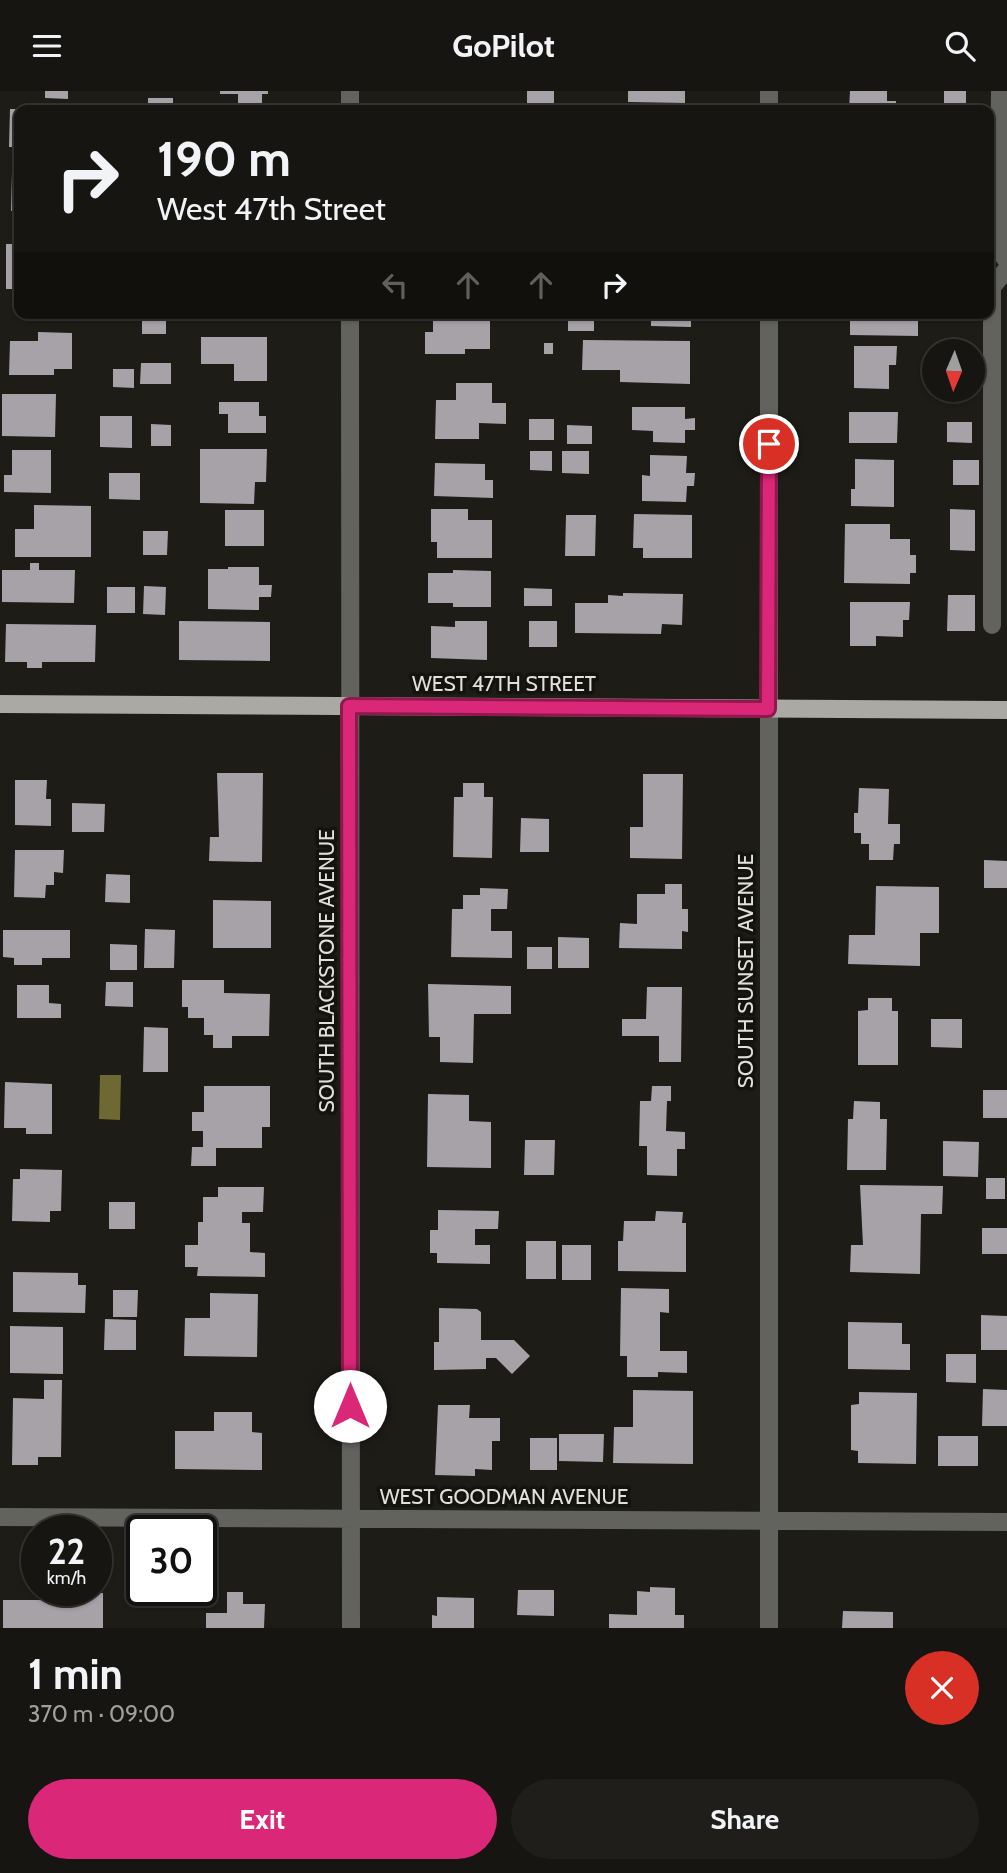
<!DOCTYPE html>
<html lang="en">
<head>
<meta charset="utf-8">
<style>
  :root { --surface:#161511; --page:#1f1e1a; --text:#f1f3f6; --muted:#9e9f9f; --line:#353431; --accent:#db2777 }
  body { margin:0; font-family:Cabin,sans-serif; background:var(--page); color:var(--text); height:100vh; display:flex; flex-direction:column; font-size:26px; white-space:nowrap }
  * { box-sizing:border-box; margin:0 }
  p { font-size:23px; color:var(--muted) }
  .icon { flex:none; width:38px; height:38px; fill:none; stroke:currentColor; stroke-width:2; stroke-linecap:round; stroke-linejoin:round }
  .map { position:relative; height:1537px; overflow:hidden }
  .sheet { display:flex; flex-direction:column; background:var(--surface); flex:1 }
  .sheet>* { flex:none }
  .top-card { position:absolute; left:14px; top:14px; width:980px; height:214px; border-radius:14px; box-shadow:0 2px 5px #0004,0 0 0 2px var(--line); background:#161511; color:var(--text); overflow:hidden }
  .needle { width:46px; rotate:182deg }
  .controls { position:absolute; left:922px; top:248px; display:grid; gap:14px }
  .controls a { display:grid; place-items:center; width:63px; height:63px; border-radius:50%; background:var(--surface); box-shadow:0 2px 5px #0004,0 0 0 2px var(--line); font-size:35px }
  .speed { position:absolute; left:21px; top:1424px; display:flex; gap:14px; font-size:35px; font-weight:700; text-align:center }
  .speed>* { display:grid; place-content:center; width:91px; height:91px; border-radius:50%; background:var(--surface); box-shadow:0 2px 5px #0004,0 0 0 2px var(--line); line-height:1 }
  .speed small { font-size:18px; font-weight:400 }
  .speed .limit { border:4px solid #111; border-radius:10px; background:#fff; color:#111 }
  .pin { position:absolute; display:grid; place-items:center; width:60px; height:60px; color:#fff; margin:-30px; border:4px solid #fff; border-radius:50%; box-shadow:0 2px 7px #0007 }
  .me { position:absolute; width:77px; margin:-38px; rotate:0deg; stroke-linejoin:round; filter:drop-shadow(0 0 5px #0008) }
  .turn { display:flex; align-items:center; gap:24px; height:147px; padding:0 28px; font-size:32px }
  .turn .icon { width:91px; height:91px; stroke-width:2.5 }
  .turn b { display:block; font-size:49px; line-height:60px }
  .lanes { display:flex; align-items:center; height:66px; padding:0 28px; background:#0003; justify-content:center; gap:35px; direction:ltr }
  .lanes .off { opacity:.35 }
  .round { display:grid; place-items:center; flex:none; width:74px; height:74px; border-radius:37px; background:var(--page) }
  .summary { display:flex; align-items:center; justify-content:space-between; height:119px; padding:0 28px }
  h1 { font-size:42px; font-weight:700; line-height:52px }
  .primary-button { display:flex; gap:14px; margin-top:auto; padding:14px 28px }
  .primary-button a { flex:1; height:80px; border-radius:42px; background:var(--accent); color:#fff; font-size:28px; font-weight:700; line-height:80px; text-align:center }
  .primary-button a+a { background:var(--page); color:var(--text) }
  header { display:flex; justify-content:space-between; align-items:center; height:91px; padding:0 28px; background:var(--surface); font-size:32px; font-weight:700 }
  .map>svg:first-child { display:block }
  .water { fill:#6e6833 }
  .building { fill:#a6a2a8 }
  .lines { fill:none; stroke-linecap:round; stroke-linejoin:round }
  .minor { stroke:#62625f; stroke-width:18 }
  .major { stroke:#aaa9a3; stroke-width:18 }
  .route-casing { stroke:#8e194d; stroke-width:18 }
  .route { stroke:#db2777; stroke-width:12 }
  .labels { text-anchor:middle; stroke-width:7; stroke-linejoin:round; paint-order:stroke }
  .street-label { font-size:21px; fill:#e0e0dc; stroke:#14130e }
</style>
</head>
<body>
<header><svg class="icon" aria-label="menu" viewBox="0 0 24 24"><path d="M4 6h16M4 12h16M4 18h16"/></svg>GoPilot<svg class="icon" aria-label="search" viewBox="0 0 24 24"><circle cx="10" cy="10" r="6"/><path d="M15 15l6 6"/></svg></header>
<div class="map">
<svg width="1007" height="1537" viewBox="0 0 1007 1537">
  <rect width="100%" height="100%" fill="#1d1c17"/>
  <!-- water -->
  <path class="water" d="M100,984H121L120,1029L99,1028Z"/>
  <!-- building -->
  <path class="building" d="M45,0H68V8L45,7Z
    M220,0H268V3H262V19H238V3H220Z
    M527,0H554V16H527Z
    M628,0H685V12L628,11Z
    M850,0H887V10H896V19H849Z
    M944,0H966V19H944Z
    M148,7H173V19H148Z
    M10,18H19V56H9Z
    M12,81L19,82V120H11Z
    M6,153H19V198H6Z
    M142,222H166V243H142Z
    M213,222H262V230H213Z
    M433,222H493V228H485L490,229V258H465V263H425V241H433Z
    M568,222H594V240H568Z
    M651,222H691V236L651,235Z
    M850,222H918V245L850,244Z
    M38,241L72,242V278H54V284H9L10,250H38Z
    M201,246H267V290H234V273H201Z
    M583,249L690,250V293L620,291V279H582Z
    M544,252H553V263H544Z
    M854,255H897L896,274H889V298L854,297Z
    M141,272H171V293H140Z
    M113,278H134V297L113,296Z
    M456,292H492V312H506V333L479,332V348H435L436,309H456Z
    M2,303H56L55,346L2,345Z
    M219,311H259V325H266V342H228V323H219Z
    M632,316H685V328L695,327V339H685V352L653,351V340L632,339Z
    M849,321H898L897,352H849Z
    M100,325H132V357L100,356Z
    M529,328H554V349H529Z
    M947,331H972V352L947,351Z
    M151,333L171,334V355H151Z
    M567,334L592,335V353H567Z
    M200,358H267L266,391H255L254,413L200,412Z
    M12,359H51V402L4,401V384H12Z
    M530,360H552V380L530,379Z
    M562,360H589V383L562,382Z
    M650,364L687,365L686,382H695L694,395H687L686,411L642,410V384L650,385Z
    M855,368L894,369V416L851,415V398H855Z
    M953,369H979V394H953Z
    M435,372L485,373V389H493V407L434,405Z
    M109,382H140V409L109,408Z
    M34,414L91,415V466H15V438H34Z
    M431,418H468V429H492V467H437V451H431Z
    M950,418L975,419V460L950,459Z
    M225,419H264V455H225Z
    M634,423L692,424V467H643V457H633Z
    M566,424H596L595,465H565Z
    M845,433H890V448H910V464H916V482H910V493L844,492Z
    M143,440H168L167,464H143Z
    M30,472H39V479H75L74,512L2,511V479H30Z
    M228,476H259V494H272L271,506H259V519L208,518V478H228Z
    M453,479L491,480V516H453V512H428V482H453Z
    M144,495L166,496L165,524L143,523Z
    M107,496H135V522H107Z
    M524,497L552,498V515H524Z
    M623,502L683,503L682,534L662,533L661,543L575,542V512H608V504L623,505Z
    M948,504H975V540H947Z
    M850,511H910L909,529H903V546L876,545V555H850Z
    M179,530L270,531V570L179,569Z
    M455,530H487V569L431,567V535L455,536Z
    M529,530H557V556H529Z
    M6,533L96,534L95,571H42V577H27V571H5Z
    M217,682H263L262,771L209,770L210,746H219Z
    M643,683H683L682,768L630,767V736H643Z
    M15,689H47L46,708H51V735L15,734Z
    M463,692H484V706H493L492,767L453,766L454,706H463Z
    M859,697L889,698L888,733H900V753H894L893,769H869V753H861V742H854V722H858Z
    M72,712L105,713L104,741H72Z
    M521,727L549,728V761H520Z
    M15,759H64L63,782L54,781V794H46L45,807L14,806Z
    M984,769L1007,770V797H984Z
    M106,783L130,784V812L105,811Z
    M665,793H682V818H688V841L682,840V858L619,857L620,832L637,833V803H665Z
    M876,795L939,796V842H920V875L848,873L849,844H875Z
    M480,797L508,798L507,818H491V840H512V867L451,866L452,818H463V804H480Z
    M213,809L271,810V857H213Z
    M145,838L175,839L174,877H144Z
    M3,839H70V867H42V874H14V867L3,866Z
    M558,846L589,847V877H558Z
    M110,853L137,854V879H110Z
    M527,856H552V878H527Z
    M182,889H224V902L270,903L269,945H232V957H213V944H204V927H188V916H182Z
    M106,891H133V916L105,915Z
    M428,893L511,895V923H474L473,972L440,971V946H429Z
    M17,894H49V912L61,913V927H17Z
    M647,896H682L681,971H659V945H622V928H646Z
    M868,907H892V920H898V974H858V920L868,919Z
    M931,928H962V957L931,956Z
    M144,936L168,937V981H143Z
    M5,991L52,993V1043H26V1037H4Z
    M204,995H270V1036H262V1057H216V1075H191L192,1056H203V1040H192V1021H204Z
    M652,995H671V1010H667L666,1040L685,1041V1058H677V1085L647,1084V1055H639L640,1010H651Z
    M983,999H1007V1027H983Z
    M428,1003L469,1004V1030L491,1031V1077L427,1076Z
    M854,1010L880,1011V1028H887L886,1079H847L848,1028H853Z
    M525,1049H555L554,1084H524Z
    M943,1050L979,1051L978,1086L943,1085Z
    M20,1078L62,1079L61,1120H50V1131L12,1130L13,1088H20Z
    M986,1087H1005V1108H986Z
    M860,1094L943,1095L942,1123H921L920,1183L850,1181L851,1154H863Z
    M218,1096H264L263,1121H242V1132H250V1161L265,1162V1186L197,1185L198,1176H185V1154H198V1131H203V1106H218Z
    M109,1111H135V1138H109Z
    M438,1119L499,1120L498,1138H475V1154H490V1173L437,1172V1162H430V1139H438Z
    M656,1120L683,1121L682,1132H686V1181L618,1180V1150H623L624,1130H655Z
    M982,1137H1007V1163H982Z
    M526,1150H556V1188H526Z
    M562,1154H591V1189H562Z
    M13,1181L78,1182V1194H86L85,1222L13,1221Z
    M621,1197L669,1198V1222L660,1221V1260H687V1282L658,1281V1286H627V1265H620Z
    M113,1199H138L137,1226H113Z
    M210,1202L258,1203L257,1266L184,1265L185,1227H210Z
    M439,1217L477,1218L481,1221V1249H514L530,1265L512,1283L496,1267H486V1278L434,1279V1251H439Z
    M981,1224L1007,1225V1259H981Z
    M105,1228L136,1229V1259H104Z
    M848,1231L902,1232V1253H910V1279L848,1278Z
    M10,1235L63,1236V1283L10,1282Z
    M946,1263H976V1292L946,1291Z
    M44,1289H62L61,1366H38V1374H12L13,1307L44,1308Z
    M983,1298L1007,1299V1335H982Z
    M633,1299L693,1300V1373L613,1372L614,1336H633Z
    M859,1301L917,1302L916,1373L858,1372V1360L851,1359V1314L859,1313Z
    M438,1314H470L469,1327H500V1350H492V1379L475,1378V1385L435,1384Z
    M214,1321H252V1341L262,1342V1379L175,1378V1340H214Z
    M559,1343H604L603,1371L559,1370Z
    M938,1345H978V1375H938Z
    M530,1347H557V1379H530Z
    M650,1496L675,1497V1524H684V1537H609V1523L637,1524V1500L650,1501Z
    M518,1499H554V1525L517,1524Z
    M227,1501H243V1513H265L264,1537H206V1522H227Z
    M65,1502H103V1537H3V1509H65Z
    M437,1506L474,1507V1537H432V1524L437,1525Z
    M843,1520L893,1521V1537H842Z"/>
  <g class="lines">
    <!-- minor -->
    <path class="minor" d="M1000,0L998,150L1002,163L1007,170
      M350,19V0
      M769,19V0
      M350,222L351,1537
      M992,534V196L1007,178
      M0,1426L1007,1431
      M769,1537V222"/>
    <!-- major -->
    <path class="major" d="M0,613L1007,619"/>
  </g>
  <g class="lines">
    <defs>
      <path id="route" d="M350,1315L349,615L768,618L769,353"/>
    </defs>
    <!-- route casing -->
    <use href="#route" class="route-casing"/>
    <!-- route -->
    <use href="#route" class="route"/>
  </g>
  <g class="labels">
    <!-- street labels -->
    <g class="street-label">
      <text x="504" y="600">WEST 47TH STREET</text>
      <text transform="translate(327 880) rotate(-90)" y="7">SOUTH BLACKSTONE AVENUE</text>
      <text transform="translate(746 880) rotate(-90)" y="7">SOUTH SUNSET AVENUE</text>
      <text x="504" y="1413">WEST GOODMAN AVENUE</text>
    </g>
  </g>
</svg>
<div class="controls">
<a><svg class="needle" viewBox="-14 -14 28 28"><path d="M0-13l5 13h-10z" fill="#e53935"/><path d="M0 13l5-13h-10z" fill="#9e9f9f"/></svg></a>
</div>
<div class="speed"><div>22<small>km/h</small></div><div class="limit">30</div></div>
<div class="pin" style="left:769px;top:353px;background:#d93025"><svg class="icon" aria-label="arrive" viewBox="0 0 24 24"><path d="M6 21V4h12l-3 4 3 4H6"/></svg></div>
<svg class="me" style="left:350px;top:1315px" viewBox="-20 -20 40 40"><circle r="19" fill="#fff"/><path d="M0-13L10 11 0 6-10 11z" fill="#db2777"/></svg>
<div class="top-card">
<div class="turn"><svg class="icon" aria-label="right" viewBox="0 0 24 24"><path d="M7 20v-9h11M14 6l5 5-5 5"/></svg><div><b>190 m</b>West 47th Street</div></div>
<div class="lanes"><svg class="icon off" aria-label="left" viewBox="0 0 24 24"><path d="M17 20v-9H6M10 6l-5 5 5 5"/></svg><svg class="icon off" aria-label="ahead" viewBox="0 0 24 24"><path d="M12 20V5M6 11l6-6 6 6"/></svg><svg class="icon off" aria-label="ahead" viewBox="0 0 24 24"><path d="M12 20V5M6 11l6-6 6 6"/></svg><svg class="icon" aria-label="right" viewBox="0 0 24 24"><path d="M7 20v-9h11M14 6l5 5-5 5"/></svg></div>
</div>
</div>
<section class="sheet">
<div class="summary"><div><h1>1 min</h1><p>370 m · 09:00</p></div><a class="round" style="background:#d93025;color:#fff"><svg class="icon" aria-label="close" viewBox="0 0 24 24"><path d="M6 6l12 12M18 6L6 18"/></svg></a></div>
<div class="primary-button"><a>Exit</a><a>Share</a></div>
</section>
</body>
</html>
